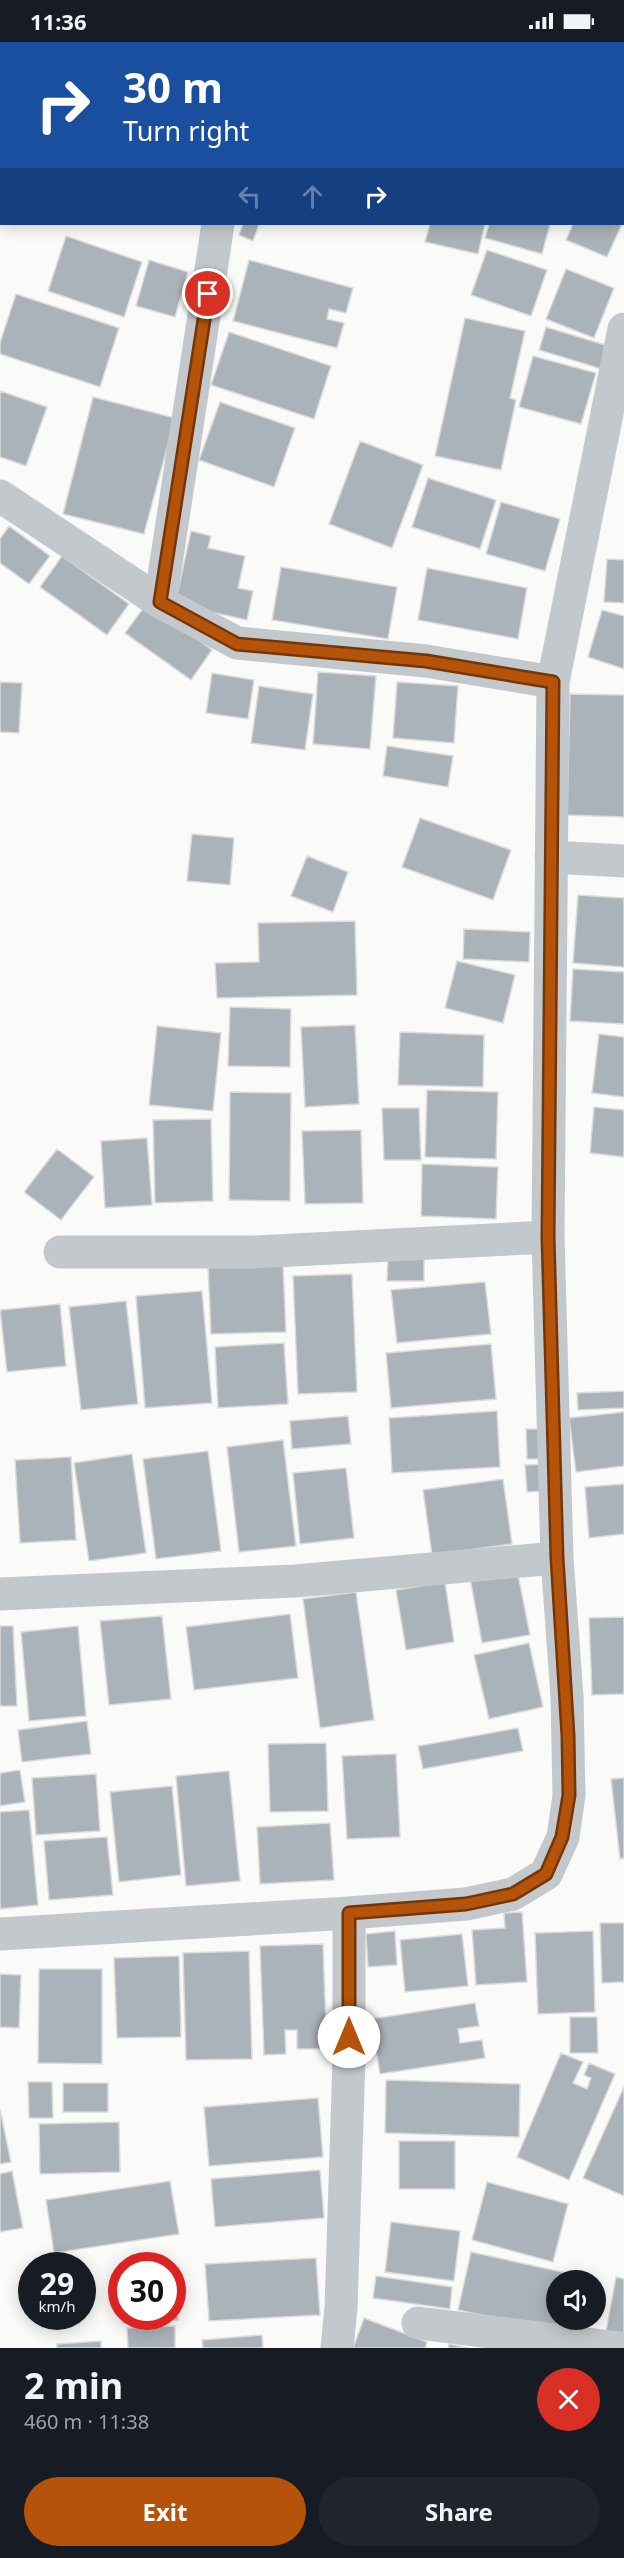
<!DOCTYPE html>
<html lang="en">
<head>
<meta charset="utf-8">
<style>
  :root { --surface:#171b24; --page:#20242c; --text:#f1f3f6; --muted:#9ea1a6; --accent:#b45309 }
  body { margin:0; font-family:"Noto Sans",sans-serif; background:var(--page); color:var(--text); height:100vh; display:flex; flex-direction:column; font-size:22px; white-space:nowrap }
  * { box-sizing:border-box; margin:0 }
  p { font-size:20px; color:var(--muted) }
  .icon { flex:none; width:33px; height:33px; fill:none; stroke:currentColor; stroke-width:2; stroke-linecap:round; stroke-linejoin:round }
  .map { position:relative; height:2306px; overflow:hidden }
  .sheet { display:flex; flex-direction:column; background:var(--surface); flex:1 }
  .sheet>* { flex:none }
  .guide { position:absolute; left:0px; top:0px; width:624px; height:183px; box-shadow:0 3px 15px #0003; background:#1a4fa0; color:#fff; overflow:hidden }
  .buttons { position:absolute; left:546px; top:2228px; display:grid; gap:12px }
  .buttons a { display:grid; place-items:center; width:60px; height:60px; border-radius:50%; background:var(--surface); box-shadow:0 3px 15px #0003; font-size:30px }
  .speed { position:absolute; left:18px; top:2210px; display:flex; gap:12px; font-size:30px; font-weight:700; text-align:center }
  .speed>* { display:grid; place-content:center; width:78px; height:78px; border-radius:50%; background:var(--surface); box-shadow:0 3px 15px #0003; line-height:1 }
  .speed small { font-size:15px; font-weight:400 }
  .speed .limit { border:9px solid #d22; background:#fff; color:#111 }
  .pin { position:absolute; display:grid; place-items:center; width:51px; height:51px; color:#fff; margin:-26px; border:3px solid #fff; border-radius:50%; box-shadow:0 2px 6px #0007 }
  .me { position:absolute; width:66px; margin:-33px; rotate:0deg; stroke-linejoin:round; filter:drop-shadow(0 0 4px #0008) }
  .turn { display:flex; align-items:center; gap:21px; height:126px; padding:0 24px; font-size:27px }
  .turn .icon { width:78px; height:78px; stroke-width:2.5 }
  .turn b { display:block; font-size:42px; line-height:51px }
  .lanes { display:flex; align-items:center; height:57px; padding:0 24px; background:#0003; justify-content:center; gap:30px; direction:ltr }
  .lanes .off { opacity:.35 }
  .round { display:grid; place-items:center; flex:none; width:63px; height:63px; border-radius:32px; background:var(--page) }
  .summary { display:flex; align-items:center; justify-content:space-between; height:102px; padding:0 24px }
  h1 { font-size:36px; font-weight:700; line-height:45px }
  .action { display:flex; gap:12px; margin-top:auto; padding:12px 24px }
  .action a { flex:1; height:69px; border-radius:36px; background:var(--accent); color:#fff; font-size:24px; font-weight:700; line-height:69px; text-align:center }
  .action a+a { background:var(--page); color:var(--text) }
  .status { display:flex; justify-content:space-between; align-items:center; height:42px; padding:0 30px; background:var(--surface); direction:ltr }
  .status svg { height:16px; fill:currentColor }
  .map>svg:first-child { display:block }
  .building { fill:#aab3b9; stroke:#dcdcda; stroke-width:1.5 }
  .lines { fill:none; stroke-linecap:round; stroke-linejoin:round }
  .minor { stroke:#c3c8cc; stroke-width:33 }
  .route-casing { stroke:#753606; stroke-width:15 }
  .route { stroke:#b45309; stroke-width:10 }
</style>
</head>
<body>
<div class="status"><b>11:36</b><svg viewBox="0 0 49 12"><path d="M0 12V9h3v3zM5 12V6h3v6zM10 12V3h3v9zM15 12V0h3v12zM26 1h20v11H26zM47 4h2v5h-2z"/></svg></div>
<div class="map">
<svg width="624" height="2306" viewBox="0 0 624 2306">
  <rect width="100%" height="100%" fill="#fafaf8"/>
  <!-- building -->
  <path class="building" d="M249,0H279V2Z
    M342,0H395L341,2Z
    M413,0H472L412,2Z
    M493,0H545L492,2Z
    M558,0H618L558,2Z
    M0,19L2,20V86H0Z
    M624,43V71H622Z
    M243,182H259L253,199L239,193Z
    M430,182H485L478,212L425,200Z
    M489,182H550L542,212L485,196Z
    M573,182H622L607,215L566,198Z
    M66,194L142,220L124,275L48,249Z
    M487,208L547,228L531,274L471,253Z
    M149,218L188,230L175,275L136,264Z
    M249,218L353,246L346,271L329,267L327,277L344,281L337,306L233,279Z
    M566,227L614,246L594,296L546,277Z
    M16,252L119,286L100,345L0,312V301Z
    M465,276L525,289L510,356L516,358L501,428L435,414Z
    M546,285L612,305L605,328L539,308Z
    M229,290L331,324L314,377L211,343Z
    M533,314L596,331L581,382L519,365Z
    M0,349L47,365L26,424L0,415Z
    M93,355L175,376L144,492L63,472Z
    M220,360L295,386L274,445L199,418Z
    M360,399L423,423L392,506L329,482Z
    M428,436L496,458L480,507L412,485Z
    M501,460L560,477L545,529L486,512Z
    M9,484L50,514L29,542L0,521V497Z
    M191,489L211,494L208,506L245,514L238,546L253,549L247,578L175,562Z
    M62,514L129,562L107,593L40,545Z
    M607,517L624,518V561L604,560Z
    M281,525L397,545L388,597L272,578Z
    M427,526L527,546L518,597L418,578Z
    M147,561L212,608L191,638L125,591Z
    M602,568L624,574V627L588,615Z
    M318,630L376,634L370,707L313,702Z
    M212,631L254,638L248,677L206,671Z
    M0,640L22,641L19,691L0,690Z
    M397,640L458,644L454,701L393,696Z
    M259,644L313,652L305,708L251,701Z
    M570,652L624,653V775L567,773Z
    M387,704L453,714L448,745L383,734Z
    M420,776L511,808L493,858L402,825Z
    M192,792L234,796L230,843L187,839Z
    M307,814L348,830L333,870L291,854Z
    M578,853L624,856V925L573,921Z
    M355,879L357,953L217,956L215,921L259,920L258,881Z
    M464,887L530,890L529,920L463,917Z
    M457,919L515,933L503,981L445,966Z
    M573,927L624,930V982L570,979Z
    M230,965L291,967L290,1025L228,1024Z
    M355,983L359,1062L305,1065L301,985Z
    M157,984L221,991L213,1069L149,1063Z
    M400,990L484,993L483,1045L398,1043Z
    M599,992L624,995V1055L592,1051Z
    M427,1048L498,1050L496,1117L425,1115Z
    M230,1050L291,1051L290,1159L229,1158Z
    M594,1065L624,1068V1115L590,1111Z
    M382,1066H419L421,1118H384Z
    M211,1077L213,1159L155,1161L153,1078Z
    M361,1088L363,1161L305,1162L302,1089Z
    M147,1096L152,1163L105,1166L101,1099Z
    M57,1107L94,1135L61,1178L24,1150Z
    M422,1122L498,1125L496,1177L421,1174Z
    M388,1214L424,1215V1239H387Z
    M283,1222L286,1290L211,1292L208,1225Z
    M352,1232L357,1350L298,1352L293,1234Z
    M485,1240L491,1292L397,1301L391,1248Z
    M202,1249L212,1361L145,1366L136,1254Z
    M126,1259L138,1362L81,1368L69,1265Z
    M60,1262L66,1324L7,1330L0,1268Z
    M284,1301L288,1362L218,1366L215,1305Z
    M491,1302L496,1357L391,1366L386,1311Z
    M624,1349V1366L578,1368L577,1351Z
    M497,1369L500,1425L392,1431L389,1376Z
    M624,1370V1424L576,1430L569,1376Z
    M348,1374L351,1402L292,1407L290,1379Z
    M526,1387H545L546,1417H527Z
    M283,1398L296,1504L239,1510L227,1405Z
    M208,1409L221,1509L156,1517L143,1417Z
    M132,1412L146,1511L89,1519L74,1421Z
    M71,1415L76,1498L20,1501L15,1418Z
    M546,1422L547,1449L527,1450L525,1423Z
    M346,1426L354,1496L300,1502L293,1431Z
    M503,1437L512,1502L432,1513L423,1448Z
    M624,1442V1492L589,1496L585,1445Z
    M517,1527L530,1593L482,1601L470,1536Z
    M445,1540L454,1600L406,1608L396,1548Z
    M356,1550L374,1678L320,1686L303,1557Z
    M290,1572L298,1636L194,1648L186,1585Z
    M162,1574L171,1657L109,1663L100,1579Z
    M624,1575V1652L592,1653L589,1576Z
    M0,1584H13L17,1664H0Z
    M78,1584L86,1674L29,1679L21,1590Z
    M529,1601L543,1665L489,1677L474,1613Z
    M87,1679L91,1712L22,1720L18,1688Z
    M518,1686L523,1709L423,1727L418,1704Z
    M326,1701L328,1769L270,1770L268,1702Z
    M396,1712L400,1795L347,1797L342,1714Z
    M20,1728L25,1760L0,1764V1731Z
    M229,1729L240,1839L186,1844L176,1734Z
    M96,1732L100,1789L36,1793L32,1736Z
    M624,1736V1816L620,1817L611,1737Z
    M172,1744L181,1833L119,1840L110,1750Z
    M29,1768L38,1863L0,1867V1770Z
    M330,1781L334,1838L260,1842L257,1785Z
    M107,1795L113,1853L49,1858L44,1799Z
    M522,1870L527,1940L476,1943L472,1888L505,1886L504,1871Z
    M600,1881H624V1940L602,1941Z
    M395,1889L397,1923L368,1925L366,1892Z
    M593,1889L595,1970L538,1972L535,1891Z
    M462,1892L468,1944L405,1950L400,1898Z
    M323,1902L326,1984H321L322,2007H297V1988H285L286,2012L264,2013L260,1904Z
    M249,1909L252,2017L186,2018L183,1911Z
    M179,1914L181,1995L117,1996L114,1916Z
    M39,1927H102V2022L38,2021Z
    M0,1932L21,1933L19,1986L0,1985Z
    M475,1961L479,1984L458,1987L460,2001L482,1998L485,2016L380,2032L371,1977Z
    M570,1975H597L598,2011H570Z
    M561,2011L583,2020L573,2041L587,2047L591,2036L584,2033L589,2021L615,2032L569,2138L517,2115Z
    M386,2038L520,2042L519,2095L385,2091Z
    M28,2040H52L53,2076H29Z
    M63,2041H108V2070H63Z
    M624,2045V2154L583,2136Z
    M318,2056L323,2115L209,2124L204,2065Z
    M0,2067L11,2120L0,2122Z
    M119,2080L120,2130L40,2132L39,2082Z
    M399,2099H455V2147H399Z
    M320,2128L324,2176L215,2185L211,2137Z
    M12,2129L23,2186L0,2190V2132Z
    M170,2139L179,2192L54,2211L46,2158Z
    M487,2140L568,2162L553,2220L472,2198Z
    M391,2180L460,2189L454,2239L385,2230Z
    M471,2210L571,2232L570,2238H556V2277H561L559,2290L458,2268Z
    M316,2216L320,2273L209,2279L205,2222Z
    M172,2223H175L178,2278L123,2281V2274H172Z
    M376,2234L452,2245L450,2267L373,2256Z
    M616,2235L624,2237V2293L606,2289Z
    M364,2276L427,2300L425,2306H353Z
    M175,2284V2306H128L127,2286Z
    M262,2293L263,2306H203L202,2298Z
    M101,2299V2306H57V2302Z
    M449,2302L468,2306H448Z"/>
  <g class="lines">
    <!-- minor -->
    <path class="minor" d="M81,0L85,2
      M622,128L624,129
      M0,454L160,560L237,601L426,619L553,640
      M160,560L218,182
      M551,815L624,819
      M60,1210H253L548,1195
      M0,1552L295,1539L557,1516
      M0,1892L349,1871L466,1862L513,1852L546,1832L563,1795L569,1753L567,1655L557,1516L548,1195L553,640L624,287
      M418,2281L619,2306
      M337,2306L341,2266L349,2016V1871"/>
  </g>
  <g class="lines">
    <defs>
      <path id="route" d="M208,252L160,560L237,602L426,619L553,640L548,1195L557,1516L568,1694L569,1753L562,1795L546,1832L513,1852L466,1862L349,1871V1995"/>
    </defs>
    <!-- route casing -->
    <use href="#route" class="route-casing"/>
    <!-- route -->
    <use href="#route" class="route"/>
  </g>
</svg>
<div class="buttons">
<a><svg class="icon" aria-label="sound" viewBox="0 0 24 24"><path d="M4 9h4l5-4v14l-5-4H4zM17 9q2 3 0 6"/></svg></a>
</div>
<div class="speed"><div>29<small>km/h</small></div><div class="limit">30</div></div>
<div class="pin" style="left:208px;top:252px;background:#d93025"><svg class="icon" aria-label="arrive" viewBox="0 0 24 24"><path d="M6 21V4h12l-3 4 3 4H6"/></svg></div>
<svg class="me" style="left:349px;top:1995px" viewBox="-20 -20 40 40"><circle r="19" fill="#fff"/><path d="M0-13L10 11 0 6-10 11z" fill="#b45309"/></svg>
<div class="guide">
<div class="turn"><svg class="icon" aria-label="right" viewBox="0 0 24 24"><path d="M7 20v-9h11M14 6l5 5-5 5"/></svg><div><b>30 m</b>Turn right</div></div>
<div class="lanes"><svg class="icon off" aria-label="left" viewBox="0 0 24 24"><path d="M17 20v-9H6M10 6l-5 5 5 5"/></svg><svg class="icon off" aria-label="ahead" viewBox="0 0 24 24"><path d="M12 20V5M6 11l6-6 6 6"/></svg><svg class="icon" aria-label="right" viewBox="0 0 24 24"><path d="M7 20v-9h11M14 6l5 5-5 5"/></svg></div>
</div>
</div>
<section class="sheet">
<div class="summary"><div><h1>2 min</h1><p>460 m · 11:38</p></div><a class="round" style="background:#d93025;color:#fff"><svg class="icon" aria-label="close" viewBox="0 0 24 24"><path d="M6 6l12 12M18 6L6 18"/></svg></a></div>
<div class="action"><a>Exit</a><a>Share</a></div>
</section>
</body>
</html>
